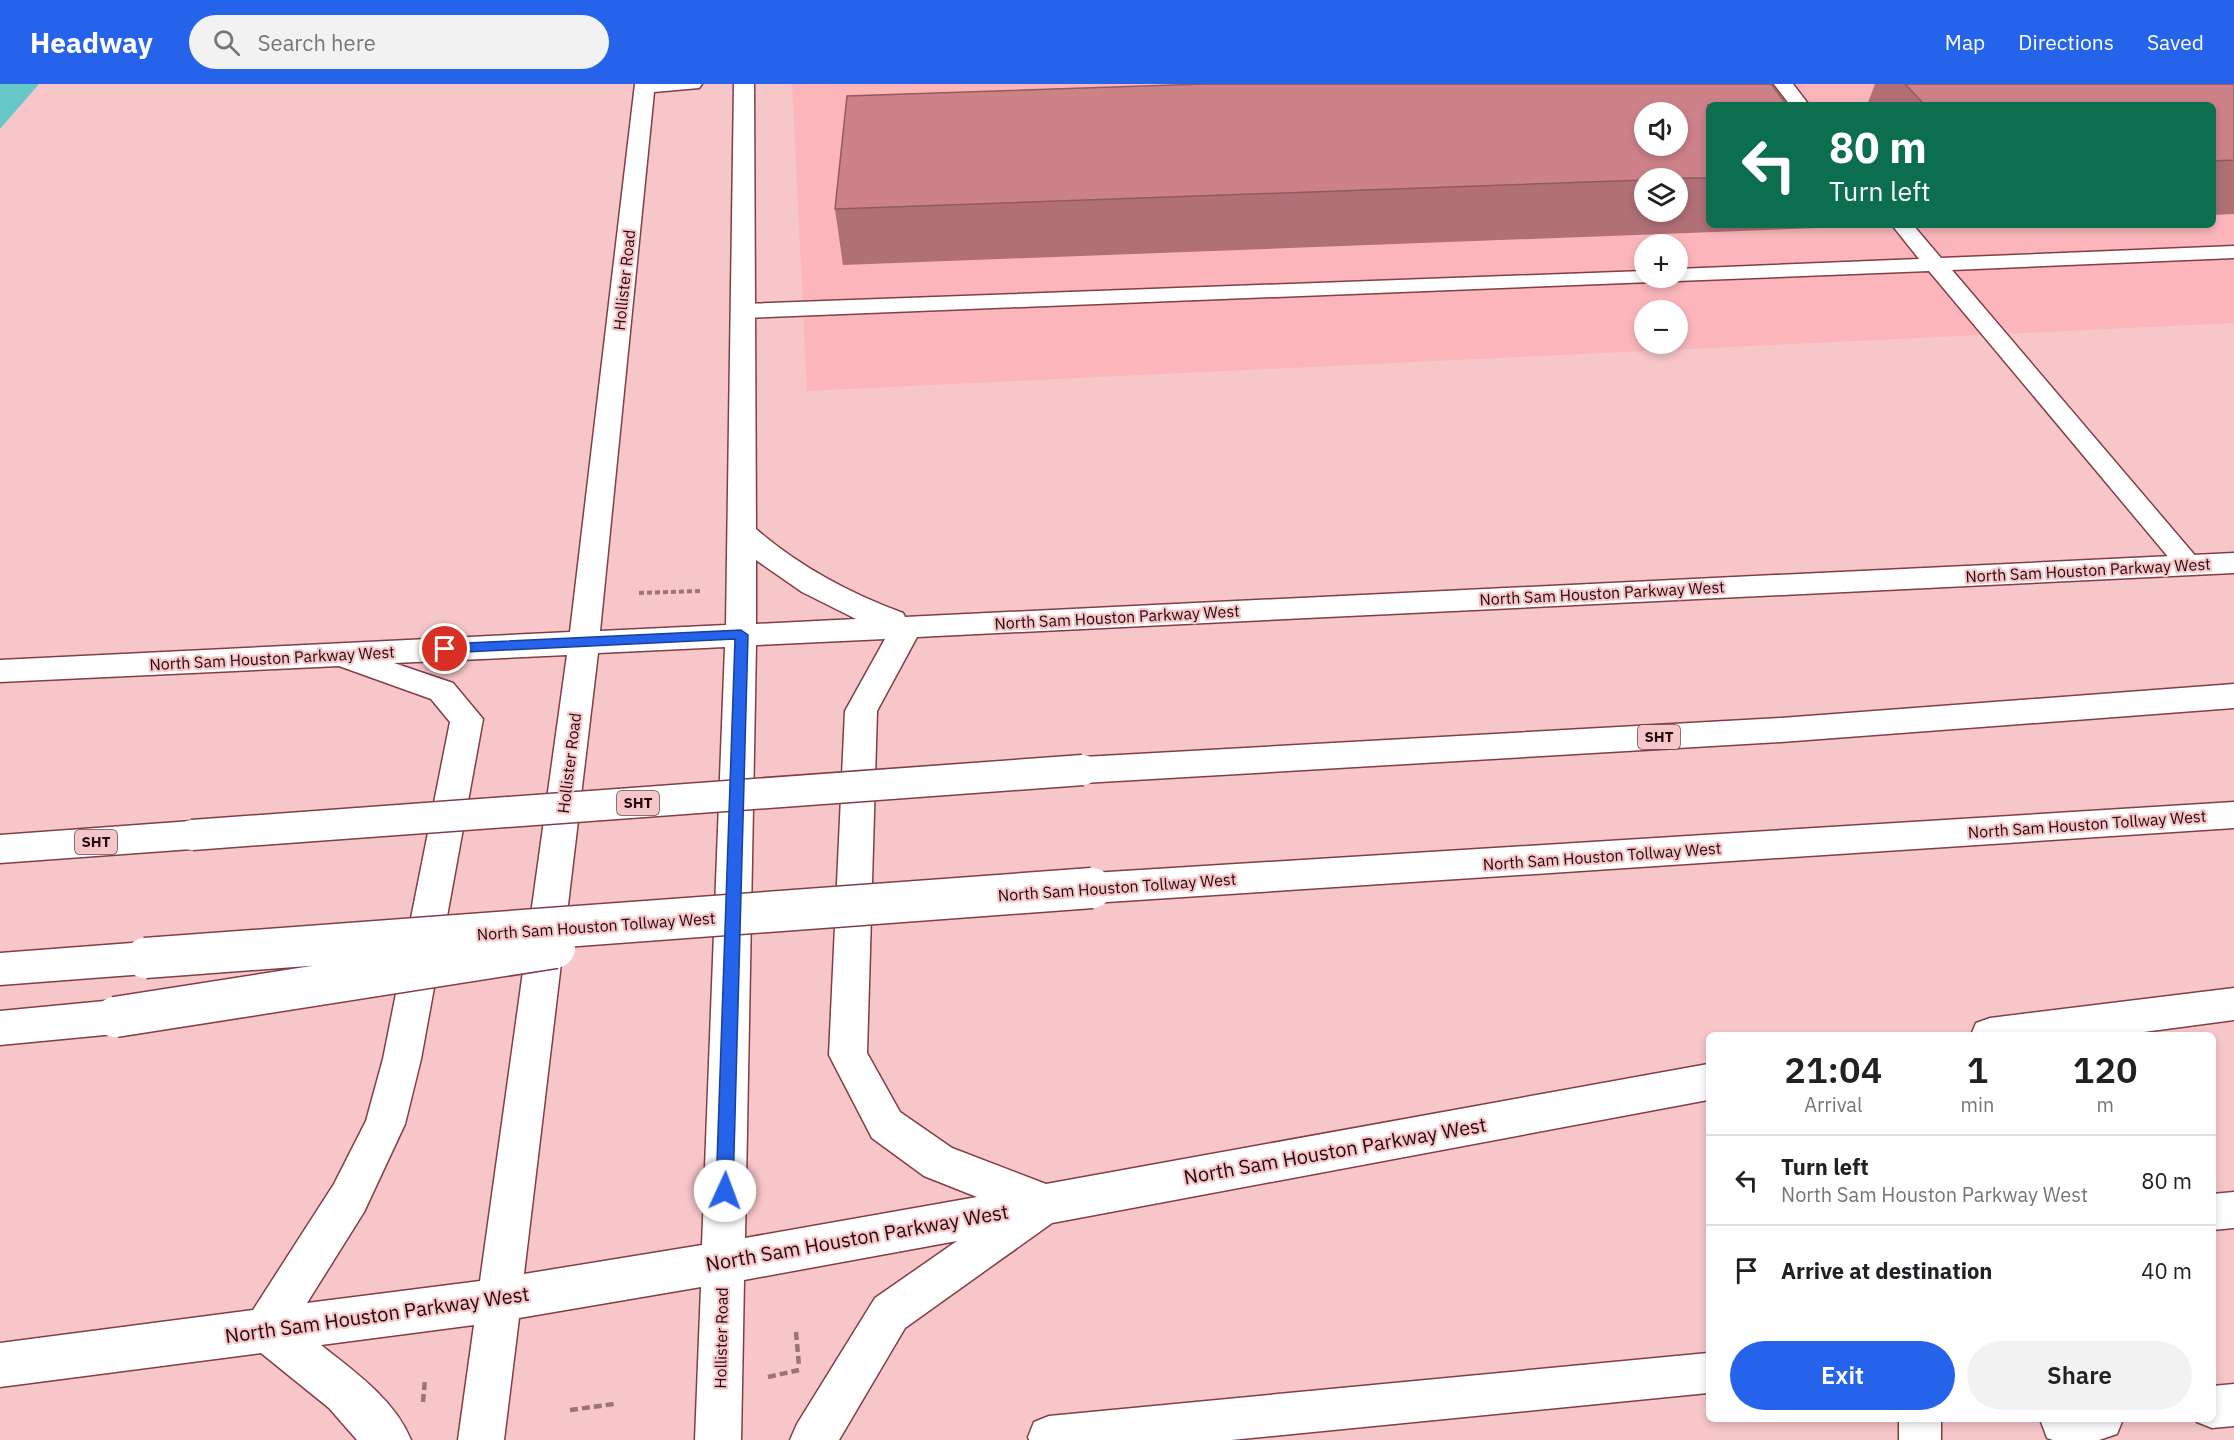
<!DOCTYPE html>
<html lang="en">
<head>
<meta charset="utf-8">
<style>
  :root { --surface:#fff; --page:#f2f2f2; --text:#202124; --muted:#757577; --line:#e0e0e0; --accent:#2563eb }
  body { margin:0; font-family:"IBM Plex Sans",sans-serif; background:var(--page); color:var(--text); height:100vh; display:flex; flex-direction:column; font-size:22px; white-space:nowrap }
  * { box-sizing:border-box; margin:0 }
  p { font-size:20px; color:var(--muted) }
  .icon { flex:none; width:33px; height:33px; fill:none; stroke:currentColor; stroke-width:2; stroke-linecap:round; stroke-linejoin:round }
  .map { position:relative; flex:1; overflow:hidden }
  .details { position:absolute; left:1706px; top:948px; width:510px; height:390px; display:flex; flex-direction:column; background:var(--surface); border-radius:9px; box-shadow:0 3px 9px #0003 }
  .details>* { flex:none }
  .hud { position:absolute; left:1706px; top:18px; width:510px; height:126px; border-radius:9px; box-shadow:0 3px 9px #0003; background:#0b6e4f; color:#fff; overflow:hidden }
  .fabs { position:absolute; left:1634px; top:18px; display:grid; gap:12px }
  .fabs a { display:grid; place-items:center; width:54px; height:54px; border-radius:50%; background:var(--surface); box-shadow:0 3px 9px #0003; font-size:30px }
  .pin { position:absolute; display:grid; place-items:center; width:51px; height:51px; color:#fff; margin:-26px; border:3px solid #fff; border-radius:50%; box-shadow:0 2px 6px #0007 }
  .me { position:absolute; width:66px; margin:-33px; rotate:2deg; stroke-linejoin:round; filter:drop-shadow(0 0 4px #0008) }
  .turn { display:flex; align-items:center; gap:21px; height:126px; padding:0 24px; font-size:27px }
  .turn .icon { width:78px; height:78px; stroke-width:2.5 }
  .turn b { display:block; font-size:42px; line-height:51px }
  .eta { display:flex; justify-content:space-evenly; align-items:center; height:102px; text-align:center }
  .eta b { font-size:36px; font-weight:600; line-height:42px }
  .primary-button { display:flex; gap:12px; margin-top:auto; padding:12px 24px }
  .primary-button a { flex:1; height:69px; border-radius:36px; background:var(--accent); color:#fff; font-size:24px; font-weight:600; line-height:69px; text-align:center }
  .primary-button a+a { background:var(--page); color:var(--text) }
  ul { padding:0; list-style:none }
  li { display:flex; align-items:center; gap:18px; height:90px; padding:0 24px; border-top:2px solid var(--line) }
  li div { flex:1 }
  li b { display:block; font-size:22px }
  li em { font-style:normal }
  header { display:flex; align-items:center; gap:36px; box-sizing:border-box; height:84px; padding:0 30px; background:var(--accent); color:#fff }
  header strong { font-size:28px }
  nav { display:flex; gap:33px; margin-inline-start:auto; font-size:21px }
  .search { width:420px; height:54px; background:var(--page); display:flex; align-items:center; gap:15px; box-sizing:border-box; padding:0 21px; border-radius:33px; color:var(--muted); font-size:22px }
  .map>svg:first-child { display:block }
  .built { fill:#fcb6bb; fill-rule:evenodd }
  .water { fill:#65c8c6 }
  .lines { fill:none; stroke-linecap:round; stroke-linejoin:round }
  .lane-casing { stroke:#813e46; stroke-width:3 }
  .secondary-casing { stroke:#813e46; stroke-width:3 }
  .highway-casing { stroke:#813e46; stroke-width:3 }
  .path-far1 { stroke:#9b7477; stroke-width:4; stroke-dasharray:5 3; stroke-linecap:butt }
  .path { stroke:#9b7477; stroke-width:4.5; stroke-dasharray:8 4; stroke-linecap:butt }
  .lane { fill:#fff; fill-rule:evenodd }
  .secondary { fill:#fff; fill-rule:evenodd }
  .highway { fill:#fff; fill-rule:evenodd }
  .highway-bridge-far1-casing { stroke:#813e46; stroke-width:33; stroke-linecap:butt }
  .highway-bridge-casing { stroke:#813e46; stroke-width:43; stroke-linecap:butt }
  .highway-bridge-far1 { stroke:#fff; stroke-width:30 }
  .highway-bridge { stroke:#fff; stroke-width:40 }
  .wall { fill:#b07076; fill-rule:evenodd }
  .building { fill:#cd8289; stroke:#905b60; stroke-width:1.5; fill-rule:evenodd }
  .route { fill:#2563eb; stroke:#184099; stroke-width:1.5 }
  .labels { text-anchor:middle; stroke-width:4.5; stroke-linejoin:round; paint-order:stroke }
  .shield { fill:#f7c6c9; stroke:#634245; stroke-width:1.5 }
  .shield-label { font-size:15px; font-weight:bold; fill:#24090c }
  .street-label { font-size:16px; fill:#24090c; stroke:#f7c6c9 }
  .near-street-label { font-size:20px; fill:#24090c; stroke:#f7c6c9 }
</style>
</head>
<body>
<header>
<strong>Headway</strong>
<div class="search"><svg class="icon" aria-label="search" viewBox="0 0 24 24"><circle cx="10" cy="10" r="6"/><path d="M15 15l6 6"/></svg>Search here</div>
<nav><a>Map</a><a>Directions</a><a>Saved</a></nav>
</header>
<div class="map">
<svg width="2234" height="1356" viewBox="0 0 2234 1356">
  <rect width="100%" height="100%" fill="#f7c6c9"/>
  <!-- built -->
  <path class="built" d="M792,0H2234V239L807,307ZM1708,21H2212V141H1708ZM1644,28H1677V62H1644ZM1644,94H1677V128H1644ZM1644,160H1677V194H1644ZM1644,226H1677V260H1644Z"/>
  <!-- water -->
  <path class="water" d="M0,0H39L0,45Z"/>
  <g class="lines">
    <defs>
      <path id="lane" d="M1774,0H1793L1809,21H1790Z
        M1892,141H1913L1941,174L2234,162V174L1952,186L2198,475L2202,481L2198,487L2189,490L2180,487L1929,187L1677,197L1668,194H1677V185L1919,175Z
        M1644,187V194H1654L1652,198L743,234L735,232L732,227L735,222L743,220Z
        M2234,1108V1144L2212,1146V1110Z
        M1708,1269V1309L1231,1356H1029L1028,1353L1034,1338L1049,1332Z
        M2234,1300V1342L2212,1344L2197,1338L2196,1335H2212V1302Z
        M1899,1335H1941V1356H1899Z
        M2040,1335H2123L2117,1350L2099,1356H2053L2047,1354Z"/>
      <path id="secondary" d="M635,0H702L699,4L654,8L600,547L726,541L734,0H754L756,445C800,483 849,509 903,529L905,533L2234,469V489L917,553L877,627L867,969L900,1028L952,1064L1046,1100L1708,980V1016L1052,1139L905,1244L839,1356H790L797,1340L875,1214L957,1157L744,1196L741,1356H695L701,1203L519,1234L504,1356H458L474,1241L321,1261C354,1287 395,1316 411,1356H357L329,1324L261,1269L0,1303V1259L253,1226L334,1100L366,1037L383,975L450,638L431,615L339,582L0,598V576L570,548ZM756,476L802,508L856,535L756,540ZM885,555L845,627L829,971L872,1054L924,1092L977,1113L745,1154L756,561ZM725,563L702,1161L524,1190L598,569ZM567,571L480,1197L307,1219L364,1128L405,1040L421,975L483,635L453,599L394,579Z
        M2234,904V936L2121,951H1971L1976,939L1990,934Z"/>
      <path id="highway" d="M2234,600V624L1781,658L1083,699L1071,695L1066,686L1071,677L1083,673L1781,634Z
        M2234,718V744L1092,819L1079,814L1074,804L1079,794L1092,789Z
        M192,737L204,741L209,751L204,761L192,765L0,779V751Z
        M145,858L158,863L163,874L158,885L145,890L0,901V869Z
        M115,916L128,921L134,933L128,945L115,950L0,961V927Z"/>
    </defs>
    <!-- lane casing -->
    <use href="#lane" class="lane-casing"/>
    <!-- secondary casing -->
    <use href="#secondary" class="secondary-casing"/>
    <!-- highway casing -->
    <use href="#highway" class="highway-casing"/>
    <!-- path-far1 -->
    <path class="path-far1" d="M639,509L701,507"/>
    <!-- path -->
    <path class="path" d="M796,1248L799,1282
      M768,1293L799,1286
      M423,1318L425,1295
      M570,1326L614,1320"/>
    <!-- lane -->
    <use href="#lane" class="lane"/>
    <!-- secondary -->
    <use href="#secondary" class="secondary"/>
    <!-- highway -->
    <use href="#highway" class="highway"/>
    <defs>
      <path id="highway-bridge-far1" d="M192,751L1083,686"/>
      <path id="highway-bridge" d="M145,874L1092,804
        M115,933L555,864"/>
    </defs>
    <!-- highway-bridge-far1 casing -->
    <use href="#highway-bridge-far1" class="highway-bridge-far1-casing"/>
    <!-- highway-bridge casing -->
    <use href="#highway-bridge" class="highway-bridge-casing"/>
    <!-- highway-bridge-far1 -->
    <use href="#highway-bridge-far1" class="highway-bridge-far1"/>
    <!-- highway-bridge -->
    <use href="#highway-bridge" class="highway-bridge"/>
  </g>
  <!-- wall -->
  <path class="wall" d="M1875,0H2234V130L2212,131V21H1867Z
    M1708,21V141H1819L1818,144L843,181L835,125ZM1644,94H1677V128H1644Z
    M1960,141H2010L1962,143Z"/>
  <!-- building -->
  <path class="building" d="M1204,0H1771L1787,21H1708V94H1644V96L835,125L847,12ZM1644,28H1677V62H1644Z
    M1905,0H2234V76L2212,77V21H1925Z"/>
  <!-- route -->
  <path class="route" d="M741,546L748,551L733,1107L731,1113L725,1115L719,1113L716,1107L735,555L445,569L438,565L445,560Z"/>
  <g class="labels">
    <!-- shield labels -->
    <g class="shield">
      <rect x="1638" y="641" width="42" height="24" rx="4.5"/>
      <rect x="617" y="707" width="42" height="24" rx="4.5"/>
      <rect x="75" y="746" width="42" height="24" rx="4.5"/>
    </g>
    <g class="shield-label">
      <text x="1659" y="658">SHT</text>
      <text x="638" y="724">SHT</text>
      <text x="96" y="763">SHT</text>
    </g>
    <!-- street labels -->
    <g class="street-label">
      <text transform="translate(624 196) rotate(-84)" y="6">Hollister Road</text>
      <text transform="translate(2088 486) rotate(-3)" y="6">North Sam Houston Parkway West</text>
      <text transform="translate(1602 509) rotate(-3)" y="6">North Sam Houston Parkway West</text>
      <text transform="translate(1117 533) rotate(-3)" y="6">North Sam Houston Parkway West</text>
      <text transform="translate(272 574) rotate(-3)" y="6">North Sam Houston Parkway West</text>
      <text transform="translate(569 679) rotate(-83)" y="6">Hollister Road</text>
      <text transform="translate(2087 740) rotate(-4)" y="6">North Sam Houston Tollway West</text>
      <text transform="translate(1602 772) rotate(-4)" y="6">North Sam Houston Tollway West</text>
      <text transform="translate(1117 803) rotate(-4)" y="6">North Sam Houston Tollway West</text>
      <text transform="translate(596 842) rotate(-4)" y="6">North Sam Houston Tollway West</text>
      <text transform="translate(721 1254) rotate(-89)" y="6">Hollister Road</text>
    </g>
    <!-- near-street labels -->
    <g class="near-street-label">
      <text transform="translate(1335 1067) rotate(-10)" y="7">North Sam Houston Parkway West</text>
      <text transform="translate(857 1154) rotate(-10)" y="7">North Sam Houston Parkway West</text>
      <text transform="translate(377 1231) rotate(-8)" y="7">North Sam Houston Parkway West</text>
    </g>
  </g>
</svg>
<div class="fabs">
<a><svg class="icon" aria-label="sound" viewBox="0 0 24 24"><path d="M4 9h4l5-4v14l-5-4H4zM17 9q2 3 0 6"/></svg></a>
<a><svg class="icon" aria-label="layers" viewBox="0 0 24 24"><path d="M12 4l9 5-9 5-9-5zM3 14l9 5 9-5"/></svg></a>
<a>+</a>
<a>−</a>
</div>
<div class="pin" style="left:445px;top:565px;background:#d93025"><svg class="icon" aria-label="arrive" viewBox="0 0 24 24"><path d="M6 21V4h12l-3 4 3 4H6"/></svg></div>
<svg class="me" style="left:725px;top:1107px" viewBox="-20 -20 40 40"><circle r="19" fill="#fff"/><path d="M0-13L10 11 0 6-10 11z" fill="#2563eb"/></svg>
<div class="hud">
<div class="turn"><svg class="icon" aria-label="left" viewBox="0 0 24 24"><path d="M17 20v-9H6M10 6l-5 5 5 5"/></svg><div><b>80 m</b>Turn left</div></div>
</div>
<section class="details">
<div class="eta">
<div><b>21:04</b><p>Arrival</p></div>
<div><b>1</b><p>min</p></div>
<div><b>120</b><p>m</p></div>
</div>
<ul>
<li><svg class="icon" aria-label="left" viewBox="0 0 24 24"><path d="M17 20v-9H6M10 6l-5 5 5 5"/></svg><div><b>Turn left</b><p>North Sam Houston Parkway West</p></div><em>80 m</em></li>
<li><svg class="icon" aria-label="arrive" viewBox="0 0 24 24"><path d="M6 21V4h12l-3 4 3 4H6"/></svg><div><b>Arrive at destination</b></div><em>40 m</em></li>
</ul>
<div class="primary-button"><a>Exit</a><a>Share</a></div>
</section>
</div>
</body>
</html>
